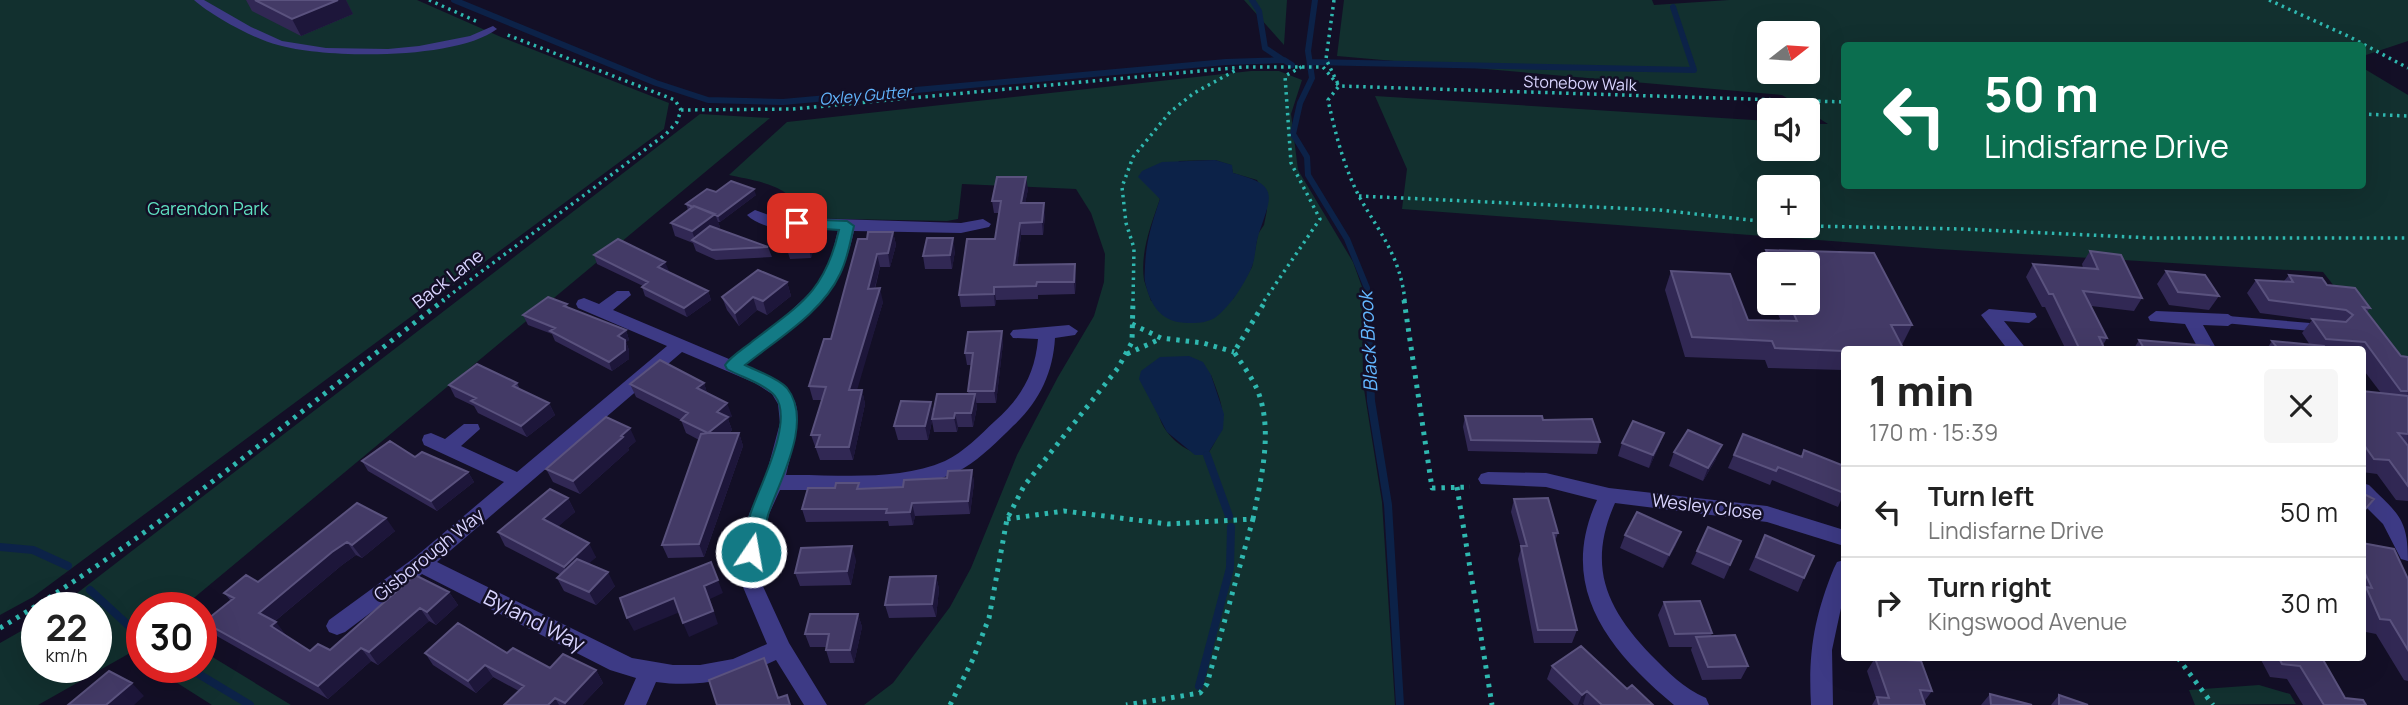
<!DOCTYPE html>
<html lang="en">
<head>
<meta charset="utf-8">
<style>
  :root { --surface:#fff; --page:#f6f6f6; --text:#222; --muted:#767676; --line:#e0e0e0 }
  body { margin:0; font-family:Manrope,sans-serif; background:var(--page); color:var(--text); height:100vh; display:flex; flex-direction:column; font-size:26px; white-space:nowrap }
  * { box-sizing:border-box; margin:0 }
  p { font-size:23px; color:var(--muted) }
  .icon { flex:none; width:38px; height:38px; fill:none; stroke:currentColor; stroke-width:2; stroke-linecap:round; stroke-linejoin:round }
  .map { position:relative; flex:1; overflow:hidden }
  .side { position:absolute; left:1841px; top:346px; width:525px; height:315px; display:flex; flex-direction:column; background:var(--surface); border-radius:7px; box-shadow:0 7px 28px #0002 }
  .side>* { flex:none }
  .hud { position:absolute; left:1841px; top:42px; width:525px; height:147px; border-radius:7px; box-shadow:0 7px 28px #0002; background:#0b6e4f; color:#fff; overflow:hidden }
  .needle { width:46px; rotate:73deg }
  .buttons { position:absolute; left:1757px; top:21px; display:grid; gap:14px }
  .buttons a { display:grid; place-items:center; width:63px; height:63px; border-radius:7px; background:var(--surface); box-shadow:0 7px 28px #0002; font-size:35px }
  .speed { position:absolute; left:21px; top:592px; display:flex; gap:14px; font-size:35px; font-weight:700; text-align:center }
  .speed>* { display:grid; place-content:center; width:91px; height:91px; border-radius:50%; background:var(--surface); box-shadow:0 7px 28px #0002; line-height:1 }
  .speed small { font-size:18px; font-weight:400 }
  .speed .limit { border:10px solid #d22; background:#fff; color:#111 }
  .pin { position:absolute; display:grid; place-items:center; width:60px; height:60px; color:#fff; margin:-30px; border-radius:14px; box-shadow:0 4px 10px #0006 }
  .me { position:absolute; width:77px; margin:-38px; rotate:12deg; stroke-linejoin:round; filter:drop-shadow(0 0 5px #0008) }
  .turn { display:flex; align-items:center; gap:24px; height:147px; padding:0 28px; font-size:32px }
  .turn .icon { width:91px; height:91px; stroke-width:2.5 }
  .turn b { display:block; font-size:49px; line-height:60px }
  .round { display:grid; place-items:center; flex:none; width:74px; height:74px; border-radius:7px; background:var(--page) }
  .overview { display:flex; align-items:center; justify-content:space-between; height:119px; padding:0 28px }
  h1 { font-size:42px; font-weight:800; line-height:52px }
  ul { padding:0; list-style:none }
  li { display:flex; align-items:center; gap:21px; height:91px; padding:0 28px; border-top:2px solid var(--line) }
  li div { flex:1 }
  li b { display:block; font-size:26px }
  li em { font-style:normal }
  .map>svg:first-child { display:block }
  .green { fill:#12302f; fill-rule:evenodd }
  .water { fill:#0c2248 }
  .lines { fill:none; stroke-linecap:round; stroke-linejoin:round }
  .stream-far1 { stroke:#0c2248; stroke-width:6 }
  .stream { stroke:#0c2248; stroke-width:8 }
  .path-far1 { stroke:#2fb8b0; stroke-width:3.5; stroke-dasharray:2.5 4.5; stroke-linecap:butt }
  .path { stroke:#2fb8b0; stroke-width:5; stroke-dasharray:3.5 6; stroke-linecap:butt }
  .lane { fill:#3d3a85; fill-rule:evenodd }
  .street { fill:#3d3a85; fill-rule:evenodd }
  .wall { fill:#312854 }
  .shaded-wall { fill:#1d163a }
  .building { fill:#433a66; stroke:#5a527e; stroke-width:2 }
  .route { fill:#137a85; stroke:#0c4f56; stroke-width:2 }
  .labels { text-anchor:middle; stroke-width:5; stroke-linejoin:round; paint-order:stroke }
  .far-street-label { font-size:16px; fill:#d9d4ff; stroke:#130f26 }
  .far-water-label { font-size:16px; font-style:italic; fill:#62b6ff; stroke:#130f26 }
  .park-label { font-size:18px; fill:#5fe0c0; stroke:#130f26 }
  .street-label { font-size:18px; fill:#d9d4ff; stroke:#130f26 }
  .water-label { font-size:19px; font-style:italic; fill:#62b6ff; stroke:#130f26 }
  .near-street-label { font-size:21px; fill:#d9d4ff; stroke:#130f26 }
</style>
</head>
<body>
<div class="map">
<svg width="2408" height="705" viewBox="0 0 2408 705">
  <rect width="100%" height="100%" fill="#130f26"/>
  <!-- green -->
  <path class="green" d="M0,0H417L501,37L669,103L664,129L33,597L0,615Z
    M1244,0H1287L1284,45Z
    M1344,0H1652L1654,5L1729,0H2408V41L2363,56L2362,46H1844V186H2362L2363,68L2408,95V363L2394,362L2323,272L1938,249L1402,209L1407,169L1375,96L1769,121V149H1808V124H1828L1782,95L1337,56ZM1769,33H1808V72H1769ZM1769,187H1808V226H1769Z
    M1251,71H1279L1302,80L1291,114L1298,170L1353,262L1362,287L1363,383L1382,502L1395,705H864L893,683L950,607L971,568L1017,455L1058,377L1094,316L1104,282L1105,254L1091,213L1076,189L962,184L958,219L947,221L795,218C804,186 751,180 729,175L787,122ZM1215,160L1231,165L1233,173L1257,180L1267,200V210L1264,225L1258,234L1252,267L1233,299L1151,301C1149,294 1146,287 1144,280C1140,252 1151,225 1160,199L1153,190L1179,161ZM1211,375C1225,411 1229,422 1207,455C1185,454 1161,433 1158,411Z
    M700,114L770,118L183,607H142V660L130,653L38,705H0V643L37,622V667H96V607H59Z
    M201,650L291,705H212L152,667H201Z
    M2259,685L2290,694L2296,704L2195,705L2189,690Z"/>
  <!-- water -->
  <path class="water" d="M1215,160L1232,165L1233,173C1278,185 1273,193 1259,233C1255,244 1256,258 1251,269C1243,286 1231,305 1216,317C1209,322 1200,323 1191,323C1163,324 1151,308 1145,282C1144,277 1145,271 1145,266C1146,241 1152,223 1160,199L1138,177L1142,171L1162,162Z
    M1189,356L1203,362L1211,375L1224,414L1223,429L1207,455H1195L1167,432L1139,379L1141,371L1160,357Z"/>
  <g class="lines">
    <!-- stream-far1 -->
    <path class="stream-far1" d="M454,0L656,83L708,100L783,102L1226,62L1284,60L1292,65
      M1252,0L1259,11L1265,48L1283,60
      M1315,0L1308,51L1312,78L1300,103L1293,134L1307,157L1308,175L1347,239L1367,288V301
      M1310,62L1694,70L1673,7"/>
    <!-- stream -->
    <path class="stream" d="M1367,300L1371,401L1388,505L1400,705
      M1207,455L1229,516
      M0,547L33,550L68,566
      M90,590L142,638
      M187,667L250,705
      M1199,686L1230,568L1231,527"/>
    <!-- path-far1 -->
    <path class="path-far1" d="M429,0L478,22
      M1334,0L1326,59L1339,86L1328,100C1335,132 1344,168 1360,198C1381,235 1400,256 1405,301
      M2269,0L2350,37L2408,68
      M681,110L793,109L1243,67H1323L1339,86L1844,102
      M2362,114L2408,116
      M1359,196L1659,210L1769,222
      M1807,226L1962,229L2152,238H2408
      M442,301L666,134L677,122L681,110L675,100L505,34
      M1133,301L1134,248L1126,223L1122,187L1133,157L1170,112L1194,93L1238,69
      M1264,301L1320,219L1291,163L1285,76L1303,66"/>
    <!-- path -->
    <path class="path" d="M1404,300L1432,488L1470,487
      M1132,324L1161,338L1203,343L1234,352
      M1127,354L1160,339
      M1457,487L1492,705
      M1007,519L1064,511L1168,524L1253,519L1207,684L1200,693L1126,705
      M1253,519C1261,478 1274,430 1257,389C1251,376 1242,364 1234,352L1266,300
      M0,628C158,534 298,412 444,300
      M2178,658L2213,705
      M950,705L973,659L989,618L1007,519L1024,486L1118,368L1132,342L1133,300"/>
    <!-- lane -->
    <path class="lane" d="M194,0H204L251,27L282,41L326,48L388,49L419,46L470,36L493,26L497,29C456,60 327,59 278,45C254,39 212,16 194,0Z
      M2228,316L2322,324L2328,328L2322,332L2224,323L2222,320L2224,317Z"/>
    <!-- street -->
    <path class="street" d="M755,210L774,217L961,223L983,219L991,224L989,227L961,233L854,231C839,302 798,324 745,365C813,394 801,412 786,475C836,474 897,482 945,461C964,452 980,435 995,421C1021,398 1035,374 1038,339L1013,338L1010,334L1013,330L1069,325L1078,331L1075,335L1055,338C1053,373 1039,402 1013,426C998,441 982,457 964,468C912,498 838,489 780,490L769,514L761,552L760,580L789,643L827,705H804L776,660C736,679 700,688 656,682L646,705H624L636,678L610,670L422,574L345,632L337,635L329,632L326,626L329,620L414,558L504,482L424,445L422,440L424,435L431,433L445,439L464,424H478L480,429L461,446L517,472L667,346L578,308L576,304L578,300L584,298L599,304L617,291H629L631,295L613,310L729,359L780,321L816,287L829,266L838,230C812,229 767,235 747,215ZM682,352L755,383L772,394L778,404L780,423L764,483L749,514L741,552L740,580L767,644L733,659L700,665H673L632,658L437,562Z
      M1989,309L2035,313L2037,317L2029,323L2004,321L2027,350H2008L1981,315Z
      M2156,311L2228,314L2237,320L2228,326L2203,325L2217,350H2199L2185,324L2150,321L2148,317Z
      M1488,472L1546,473L1609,488L1767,506L1844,530V546L1767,522L1615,503C1587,566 1606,608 1651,655C1668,672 1683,688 1706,698L1709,705H1674C1608,650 1557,587 1597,500L1546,487L1481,484L1478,479L1481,474Z
      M2362,483L2369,485C2398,514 2408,518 2408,561L2401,559L2383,524L2362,503Z
      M1844,560V594L1832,650L1833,705H1811C1808,653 1814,617 1834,568L1837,562Z"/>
  </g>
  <!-- wall -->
  <path class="wall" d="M246,0H346L353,14L301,36L252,11Z
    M1028,189L1025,203L1045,215L1043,235H1021L1017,265L1076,276L1075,294L1038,295V299L996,300L995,306L961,307L959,295L995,239L999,213H994L992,201Z
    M716,192L756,195L720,222H718L720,227L717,229L768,247L772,257L716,260L696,251L693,243L675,236L671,223L688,210L686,204Z
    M814,225L817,238L811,258L790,259L786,246Z
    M893,232L896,245L890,267H880L875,289L883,302L856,390H862L865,404L853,460H820L811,435L822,400H813L809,386L831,339L867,239Z
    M1766,250L1874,253L1912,325L1902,345H1901L1904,350H1844V374L1843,370L1768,368L1765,360L1685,357L1665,290L1671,271L1730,274L1748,320L1781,321L1773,303H1808V264H1769V293L1759,269Z
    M955,251L952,269H925L923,256Z
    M2090,251L2142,298L2134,311L2091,306L2107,338L2103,345L2105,350H2066L2045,307H2042L2026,277L2033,264L2083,268L2082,264Z
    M594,255L669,271L668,272L708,291L711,300L687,317L645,296L642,287L643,286L597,264Z
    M2166,271L2219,296L2209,310L2169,305L2157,284Z
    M2289,275L2327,285L2370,308L2367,312L2401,356L2408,357V501L2396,500L2377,474L2362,472V391L2381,393L2362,368V350H2266L2272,341L2310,345L2302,333L2312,320L2260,313L2247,293L2256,280L2284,281Z
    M787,282L791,296L767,315L757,310L739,326L727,310L722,297Z
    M567,304L568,308L626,330L629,340L626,342L629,350V359L612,371L555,341L552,334L528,325L523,315Z
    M1002,331L1003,343L996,403H976L977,407L973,427H958L957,432H934L932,421L928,440H898L894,426L931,402L933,412L968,394L971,365H967L965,353Z
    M2139,340L2211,350H2133Z
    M517,383L520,389L549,403L555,415L527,437L478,413L474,406L455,397L449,385Z
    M704,383L707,393L732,416L728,419L732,430L729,433H739L743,446L704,557L668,558L662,545L699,440L686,433L681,420L636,397L630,384Z
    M1465,416L1543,420L1600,442L1597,454L1468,451L1463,427Z
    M1664,433L1659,446L1649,468L1618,456L1622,443Z
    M1743,434L1844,493L1838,507L1772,480L1770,485L1728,468Z
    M636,441L628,448L629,450L580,494L553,482L546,469Z
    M1674,452L1716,459L1703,481L1669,466Z
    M415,457L468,472L474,482L437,511L368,471L362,461Z
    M972,470L974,483L970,514L915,516L913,525L889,526L888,521L806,522L802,509L947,478Z
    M568,498L575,512L557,527L596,557L588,564L615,586L596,605L564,591L557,578L561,575L505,546L498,532Z
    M1514,499L1558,533L1555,541L1577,630L1572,643H1534L1518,559L1521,548L1511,512Z
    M357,503L395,531L362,558L356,555L342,565L274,622L285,636L310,651L330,650L449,592L458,605L436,625L429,621L378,665L371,661L328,699L215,635L204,622L231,601L224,593L258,582Z
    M1625,535L1676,545L1663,568L1620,548Z
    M1765,535L1804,578L1798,592L1749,570Z
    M1741,541L1724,579L1691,564L1697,551Z
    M2362,543L2408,579V681L2404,680L2376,634L2366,632L2362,623Z
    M856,560L851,585L800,586L795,573Z
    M936,576L939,589L936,617L889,618L885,605Z
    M1664,602L1712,633L1711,636L1748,666L1741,679L1702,680L1691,650L1692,647H1669L1658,615Z
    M858,614L862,627L854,663H830L826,650V647H810L805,634Z
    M425,653H507L550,668L596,670L603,683L582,705H504L519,691L493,677L476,693L433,665Z
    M1875,658L1932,691L1924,702L1925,705H1872L1876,698L1867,671Z
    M2260,658H2322L2345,698L2366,705H2303L2287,679L2270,677Z
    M1552,666L1627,689L1653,705H1584L1583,704L1581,705H1574L1547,679Z
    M1990,694L2032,705H1981Z
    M2059,695L2088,705H2051Z"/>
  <!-- shaded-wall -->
  <path class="shaded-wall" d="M338,0H346L353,14L301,36L292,19Z
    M1026,177L1028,189L1023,215L1021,203Z
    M754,189L756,195L720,222L718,216Z
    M1044,203L1045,215L1043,235L1042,222Z
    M715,214L720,227L698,243L696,242L692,231Z
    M1020,223L1021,235L1016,277L1014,265Z
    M814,225L817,238L811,258L808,245Z
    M893,232L896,245L890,267L888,253Z
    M953,238L955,251L952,269L950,255Z
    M877,254L880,267L871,302L868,289Z
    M665,262L669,271L662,276L658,267Z
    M1075,264L1076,276L1075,294L1074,282Z
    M787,282L791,296L767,315L763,301Z
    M994,287L996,300L995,306L994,294Z
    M880,288L883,302L853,404L849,390Z
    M708,291L711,300L687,317L684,308Z
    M753,297L757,310L739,326L735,313Z
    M626,330L629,340L626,342L629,350V359L612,371L609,362L618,336Z
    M1002,331L1003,343L996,403L994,391Z
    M704,383L708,396L697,388Z
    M862,390L865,404L853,460L849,447Z
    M975,394L977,407L973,427L971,413Z
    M931,402L934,415L932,419V421L928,440L925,426Z
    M549,403L555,415L527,437L521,426Z
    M727,403L732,416L728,419L732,430L713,446L708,433L717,412Z
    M955,413L958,427L957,432L954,418Z
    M630,428L636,441L628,448L629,450L580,494L573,481Z
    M739,433L743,446L704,557L699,544Z
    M1664,433L1659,446L1649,468L1653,455Z
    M1722,445L1716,459L1703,481L1708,468Z
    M972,470L974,483L970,514L968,501Z
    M468,472L474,482L437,511L431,501Z
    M568,498L575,512L551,533L543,519Z
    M912,503L915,516L913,525L910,512Z
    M386,518L395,531L362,558L352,545Z
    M1681,532L1676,545L1663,568L1669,555Z
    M347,542L356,555L342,565L269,626L259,613L332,552Z
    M589,543L596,557L571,580L564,567Z
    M852,546L856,560L851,585L847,571Z
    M711,562L723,593L710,599L718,624L689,637L683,623L704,586Z
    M608,572L615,586L596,605L589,592Z
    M936,576L939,589L936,617L932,604Z
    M449,592L458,605L436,625L427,612Z
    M674,598L680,612L634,631L627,618Z
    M420,608L429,621L378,665L369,652Z
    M858,614L862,627L854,663L850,650Z
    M276,622L286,635L281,639L271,626Z
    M361,648L371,661L328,699L318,686Z
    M485,665L493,677L476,693L468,681Z
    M596,670L603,683L582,705H566L565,703Z
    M132,683L144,696L134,705H106Z
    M1587,691L1583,704L1578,705L1582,695Z
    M555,698L559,705H548Z"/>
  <!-- building -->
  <path class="building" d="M255,0H338L292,19Z
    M997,177H1026L1021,203H1044L1042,222L1020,223L1014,265L1075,264L1074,282H1037L1036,286L994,287V294L959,295L967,239H995L1001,201H992Z
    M731,181L754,189L718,216L694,206L693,207L686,204L707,189L716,192Z
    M694,206L715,214L692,231L671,223Z
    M793,225H814L808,245L786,246Z
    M710,226L768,247L712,250L692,240Z
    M868,232H893L888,253L877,254L868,289L880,288L849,390H862L849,447H816L820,435H811L826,387L809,386L824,339H831L858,239H867Z
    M927,238H953L950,255L923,256Z
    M618,239L665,262L658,267L708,291L684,308L642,287L648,282L594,255Z
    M1766,250L1874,253L1912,325H1891L1904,350L1844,351L1775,348L1772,341L1692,337L1671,271L1730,274L1748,320L1797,321L1789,303H1808V264H1772Z
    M2090,251L2121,255L2142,298L2083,291L2107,338L2099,337L2105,350H2080L2053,294H2049L2033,264L2098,269Z
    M758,270L787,282L763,301L753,297L735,313L722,297Z
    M2166,271L2205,275L2219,296L2178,292Z
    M2289,275L2322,278L2327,285L2355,288L2370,308L2363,307L2401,356L2408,357V391H2401L2365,342L2326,339L2312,319L2346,322L2353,315L2346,310L2269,300L2256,280L2293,282Z
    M548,297L567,304L564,306L626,330L618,336L625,340V350L609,362L550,331L555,328L523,315Z
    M1002,331L994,391H968L973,353H965L968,332Z
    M2139,340L2209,346L2211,350H2145Z
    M2272,341L2324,346L2327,350H2279Z
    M660,360L704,383L697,388L727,403L717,412L728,417L708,433H739L699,544L662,545L701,434L708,433L681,420L688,413L630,384Z
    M477,364L517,383L513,386L549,403L521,426L471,401L476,398L449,385Z
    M2362,391L2408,396V434L2398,433L2408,446V486L2389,460L2374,459L2362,442Z
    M937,394H975L971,413H955L954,418L932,419Z
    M901,401L931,402L925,426H894Z
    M1465,416H1542L1543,420L1592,419L1600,442L1471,440Z
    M606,417L630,428L621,436L623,437L573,481L546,469Z
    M1633,421L1664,433L1653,455L1622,443Z
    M1688,430L1722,445L1708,468L1674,452Z
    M1743,434L1802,457L1804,450L1844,466V493L1778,467L1776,471L1734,455Z
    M390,441L415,457L422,452L468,472L431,501L362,461Z
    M972,470L968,501L912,503L910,512L886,513L887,509H802L808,488H835L836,483H859L857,489L903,487L904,480L947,478L948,471Z
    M550,489L568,498L543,519L589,543L564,567L498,532Z
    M2362,493L2374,499L2362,513Z
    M1548,498L1558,533H1553L1577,630H1538L1521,546H1527L1514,499Z
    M357,503L386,518L352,545L347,542L332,552L259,613L276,622L271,626L310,651L318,644L330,650L415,575L449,592L427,612L420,608L369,652L361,648L318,686L204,622L234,598L224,593L246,575L258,582Z
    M1637,512L1681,532L1669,555L1625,535Z
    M1708,527L1741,541L1730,565L1697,551Z
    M1765,535L1814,556L1804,578L1756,557Z
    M2362,543L2394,549L2408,579V650L2390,620L2380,619L2366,587L2372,588L2362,567Z
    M852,546L847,571L795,573L801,548Z
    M577,559L608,572L589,592L557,578Z
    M711,562L718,580L704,586L713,611L683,623L674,598L627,618L620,598Z
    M936,576L932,604L885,605L890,577Z
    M1700,601L1712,633L1675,634L1664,602Z
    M810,614H858L850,650H826L829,634H805Z
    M458,623L507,653L513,648L550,668L563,654L596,670L565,703L555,698L548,705H504L524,686L485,665L468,681L425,653Z
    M1735,635L1748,666L1708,667L1696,637Z
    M1581,646L1627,689L1632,685L1653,705H1602L1587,691L1582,695L1552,666Z
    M764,658L778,698L787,695L790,705H717L709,680Z
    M1875,658L1921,661L1932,691L1920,690L1925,705H1879L1877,697L1889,698Z
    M2279,658H2322L2345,698L2363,700L2366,705H2324L2300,666L2282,664Z
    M109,671L132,683L106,705H68Z
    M1990,694L2032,705H1991Z
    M2059,695L2088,705H2059Z"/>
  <!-- route -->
  <path class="route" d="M797,219L847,221L854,226C850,242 848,258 840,274C822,313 777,339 745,365C757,371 778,378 787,388C814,422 779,481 768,515C765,527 763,540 760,552L758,558L751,560L745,558L742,552C745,540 746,527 750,515C758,489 795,421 775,396C765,384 741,377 727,369L725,365C732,355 745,348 754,340C801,304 825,291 839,230L792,227L790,223Z"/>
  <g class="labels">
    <!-- far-street labels -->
    <g class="far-street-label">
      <text transform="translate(1580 83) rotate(2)" y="6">Stonebow Walk</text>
    </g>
    <!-- far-water labels -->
    <g class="far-water-label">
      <text transform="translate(865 95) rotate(-5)" y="6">Oxley Gutter</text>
    </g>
    <!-- park labels -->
    <g class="park-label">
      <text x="208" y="215">Garendon Park</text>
    </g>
    <!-- street labels -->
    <g class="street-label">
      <text transform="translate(448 279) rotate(-38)" y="6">Back Lane</text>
      <text transform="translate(1707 507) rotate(7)" y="6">Wesley Close</text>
      <text transform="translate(429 555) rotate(-39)" y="6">Gisborough Way</text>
    </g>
    <!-- water labels -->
    <g class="water-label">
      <text transform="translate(1368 342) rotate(-93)" y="7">Black Brook</text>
    </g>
    <!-- near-street labels -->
    <g class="near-street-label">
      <text transform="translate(534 621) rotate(27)" y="7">Byland Way</text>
    </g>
  </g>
</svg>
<div class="buttons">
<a><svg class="needle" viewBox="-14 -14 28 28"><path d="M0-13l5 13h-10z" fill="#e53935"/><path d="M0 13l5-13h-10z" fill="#767676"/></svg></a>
<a><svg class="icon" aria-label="sound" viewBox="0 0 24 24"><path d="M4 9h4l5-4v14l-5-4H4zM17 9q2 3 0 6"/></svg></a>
<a>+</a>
<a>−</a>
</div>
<div class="speed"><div>22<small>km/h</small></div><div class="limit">30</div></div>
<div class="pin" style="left:797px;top:223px;background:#d93025"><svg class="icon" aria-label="arrive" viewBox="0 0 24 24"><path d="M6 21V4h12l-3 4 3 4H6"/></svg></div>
<svg class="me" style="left:751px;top:552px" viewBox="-20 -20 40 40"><circle r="17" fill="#137a85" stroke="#fff" stroke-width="3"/><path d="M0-11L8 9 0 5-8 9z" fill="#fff"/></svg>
<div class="hud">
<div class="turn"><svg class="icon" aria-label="left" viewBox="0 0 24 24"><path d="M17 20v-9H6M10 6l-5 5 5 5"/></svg><div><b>50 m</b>Lindisfarne Drive</div></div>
</div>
<section class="side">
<div class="overview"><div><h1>1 min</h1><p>170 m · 15:39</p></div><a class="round"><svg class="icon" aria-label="close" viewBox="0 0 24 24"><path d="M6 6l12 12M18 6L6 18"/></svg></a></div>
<ul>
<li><svg class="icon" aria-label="left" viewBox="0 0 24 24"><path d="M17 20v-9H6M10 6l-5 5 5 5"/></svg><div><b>Turn left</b><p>Lindisfarne Drive</p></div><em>50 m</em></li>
<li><svg class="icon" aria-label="right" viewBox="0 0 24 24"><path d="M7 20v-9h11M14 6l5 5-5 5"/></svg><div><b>Turn right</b><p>Kingswood Avenue</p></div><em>30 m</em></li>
</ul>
</section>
</div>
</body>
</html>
